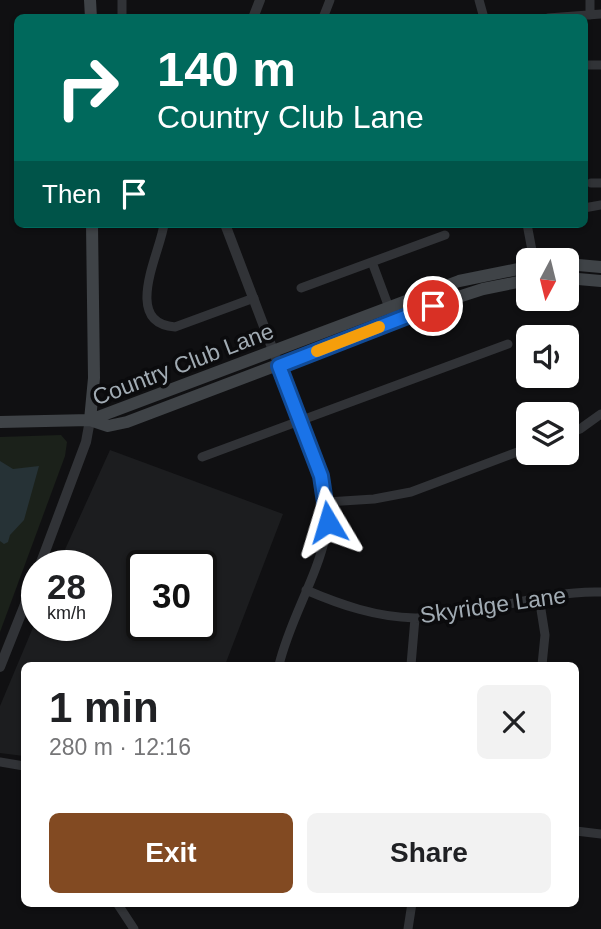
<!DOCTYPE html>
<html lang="en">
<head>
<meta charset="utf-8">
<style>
  :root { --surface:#fff; --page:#f2f2f2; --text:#202124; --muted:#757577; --accent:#824a22 }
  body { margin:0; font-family:Arial,sans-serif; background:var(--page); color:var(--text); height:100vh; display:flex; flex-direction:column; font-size:26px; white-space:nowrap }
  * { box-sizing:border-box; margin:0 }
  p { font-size:23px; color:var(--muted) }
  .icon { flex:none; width:38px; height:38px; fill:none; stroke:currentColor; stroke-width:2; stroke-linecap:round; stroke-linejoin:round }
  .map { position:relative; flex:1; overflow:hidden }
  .panel { position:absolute; left:21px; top:662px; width:558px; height:245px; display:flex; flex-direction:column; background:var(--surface); border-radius:10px; box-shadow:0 2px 5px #0004 }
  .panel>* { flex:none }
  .hud { position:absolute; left:14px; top:14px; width:574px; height:214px; border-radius:10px; box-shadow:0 2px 5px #0004; background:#00695c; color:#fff; overflow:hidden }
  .needle { width:46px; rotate:187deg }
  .tools { position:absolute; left:516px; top:248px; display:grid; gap:14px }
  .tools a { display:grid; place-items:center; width:63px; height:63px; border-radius:10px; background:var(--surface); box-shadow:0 2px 5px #0004; font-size:35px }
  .speed { position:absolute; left:21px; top:550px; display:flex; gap:14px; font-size:35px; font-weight:700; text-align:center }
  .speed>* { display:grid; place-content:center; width:91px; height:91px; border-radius:50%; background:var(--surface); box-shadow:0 2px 5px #0004; line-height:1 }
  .speed small { font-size:18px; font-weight:400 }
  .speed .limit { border:4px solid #111; border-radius:10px; background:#fff; color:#111 }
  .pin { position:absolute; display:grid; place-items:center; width:60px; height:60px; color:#fff; margin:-30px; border:4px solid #fff; border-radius:50%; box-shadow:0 2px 7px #0007 }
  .me { position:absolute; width:77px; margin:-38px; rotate:353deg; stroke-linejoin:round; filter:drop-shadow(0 0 5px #0008) }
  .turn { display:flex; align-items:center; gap:24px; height:147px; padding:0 28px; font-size:32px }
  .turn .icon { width:91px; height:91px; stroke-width:2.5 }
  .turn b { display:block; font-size:49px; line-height:60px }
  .then { display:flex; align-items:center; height:66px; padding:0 28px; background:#0003; gap:14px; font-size:26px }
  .round { display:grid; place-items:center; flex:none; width:74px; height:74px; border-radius:10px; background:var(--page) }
  .overview { display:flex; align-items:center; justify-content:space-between; height:119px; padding:0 28px }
  h1 { font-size:42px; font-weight:600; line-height:52px }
  .button { display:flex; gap:14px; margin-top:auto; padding:14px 28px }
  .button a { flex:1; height:80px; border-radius:10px; background:var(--accent); color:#fff; font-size:28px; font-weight:600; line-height:80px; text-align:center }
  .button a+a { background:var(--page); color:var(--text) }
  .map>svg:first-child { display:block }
  .built { fill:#1c1d1f; fill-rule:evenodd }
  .green { fill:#1b211a }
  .water { fill:#263236 }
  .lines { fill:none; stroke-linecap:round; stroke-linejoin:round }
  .minor { stroke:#313337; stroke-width:9 }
  .tertiary { stroke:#313337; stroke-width:10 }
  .secondary { stroke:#3f4347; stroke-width:12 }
  .route-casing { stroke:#114b97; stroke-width:18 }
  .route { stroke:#1a73e8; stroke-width:12 }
  .slow { stroke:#f59e0b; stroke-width:12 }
  .labels { text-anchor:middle; stroke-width:7; stroke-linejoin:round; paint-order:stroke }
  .street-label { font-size:23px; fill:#a1abb3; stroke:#0b0b0d }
</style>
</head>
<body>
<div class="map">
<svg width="601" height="929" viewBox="0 0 601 929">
  <rect width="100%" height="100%" fill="#101012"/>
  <!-- built -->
  <path class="built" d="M110,450L283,514L225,665H24V756L0,753V706L37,618V625H96V565H58ZM142,565H201V625H142Z"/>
  <!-- green -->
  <path class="green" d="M61,435L67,442L65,456L0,632V437Z"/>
  <!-- water -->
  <path class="water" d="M0,461L13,469L39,466L24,520L10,535L8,542L4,544L0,541Z"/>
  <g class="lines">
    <!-- minor -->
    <path class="minor" d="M122,0V18
      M479,0L484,18
      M590,15V0
      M323,18L330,0
      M548,18L601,14
      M584,65H601
      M591,183H601
      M584,208L601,205
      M164,224C161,251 121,323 175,327L254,298
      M527,224L534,261
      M372,262L394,321
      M301,288L445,235
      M279,366C296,411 338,487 326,534C316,580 290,619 279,665
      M567,434L580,429L601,414
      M202,457L508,344
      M327,502L374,499L411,492L528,448
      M306,590C341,605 376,617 415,618C478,618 538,590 601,592
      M539,597L545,635L542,665
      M411,665L415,618
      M0,762L24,766
      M576,831L601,834
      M117,903L134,929
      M408,929L412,903"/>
    <!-- tertiary -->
    <path class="tertiary" d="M253,18L260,0
      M225,224L279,366
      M40,565L86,442L90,420
      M0,667L37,574"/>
    <!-- secondary -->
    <path class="secondary" d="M90,0L91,18
      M567,264L601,267
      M567,278L601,281
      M90,420L459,281L528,267
      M90,420L94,378L92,224
      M0,422L90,420L108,426L127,422L452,299L483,289L528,280"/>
  </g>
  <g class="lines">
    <defs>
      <path id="route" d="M328,522L321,476L279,366L433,306"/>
    </defs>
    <!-- route casing -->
    <use href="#route" class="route-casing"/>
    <!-- route -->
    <use href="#route" class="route"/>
    <!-- slow -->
    <path class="slow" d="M317,351L379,327"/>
  </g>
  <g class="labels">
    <!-- street labels -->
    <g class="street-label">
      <text transform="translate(183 364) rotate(-21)" y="8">Country Club Lane</text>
      <text transform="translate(493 605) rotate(-8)" y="8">Skyridge Lane</text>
    </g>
  </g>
</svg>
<div class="tools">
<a><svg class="needle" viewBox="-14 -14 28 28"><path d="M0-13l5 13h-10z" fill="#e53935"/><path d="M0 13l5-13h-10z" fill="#757577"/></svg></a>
<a><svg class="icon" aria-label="sound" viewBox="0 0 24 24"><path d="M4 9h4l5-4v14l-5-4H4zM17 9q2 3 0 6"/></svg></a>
<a><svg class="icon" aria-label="layers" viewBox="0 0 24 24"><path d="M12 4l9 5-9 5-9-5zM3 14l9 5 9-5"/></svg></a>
</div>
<div class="speed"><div>28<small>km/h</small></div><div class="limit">30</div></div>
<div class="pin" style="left:433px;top:306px;background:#d93025"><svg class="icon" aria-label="arrive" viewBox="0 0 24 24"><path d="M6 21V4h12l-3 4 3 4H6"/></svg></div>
<svg class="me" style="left:328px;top:522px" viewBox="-20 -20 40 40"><path d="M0-17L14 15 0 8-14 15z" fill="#1a73e8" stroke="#fff" stroke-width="4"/></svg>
<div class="hud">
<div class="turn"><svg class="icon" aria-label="right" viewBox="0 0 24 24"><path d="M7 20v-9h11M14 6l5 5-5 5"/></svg><div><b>140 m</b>Country Club Lane</div></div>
<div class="then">Then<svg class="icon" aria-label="arrive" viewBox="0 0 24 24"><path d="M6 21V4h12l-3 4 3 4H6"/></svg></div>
</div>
<section class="panel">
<div class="overview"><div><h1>1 min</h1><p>280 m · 12:16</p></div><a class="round"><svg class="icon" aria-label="close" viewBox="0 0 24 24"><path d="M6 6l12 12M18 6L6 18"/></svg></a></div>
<div class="button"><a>Exit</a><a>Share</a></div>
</section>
</div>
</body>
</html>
